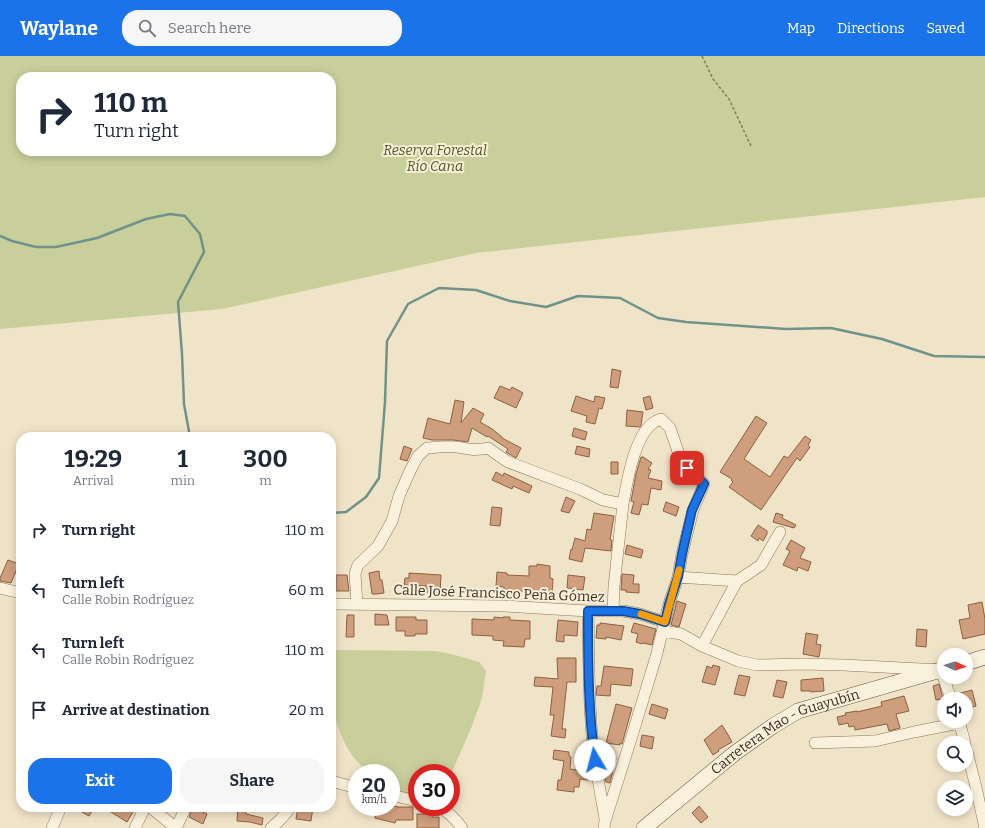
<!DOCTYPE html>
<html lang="en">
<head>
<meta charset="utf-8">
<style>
  :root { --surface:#fff; --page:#f6f6f7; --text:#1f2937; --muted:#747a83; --accent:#1a73e8 }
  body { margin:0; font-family:Bitter,serif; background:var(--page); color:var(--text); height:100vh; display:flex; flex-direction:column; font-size:15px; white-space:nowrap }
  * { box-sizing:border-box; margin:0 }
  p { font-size:13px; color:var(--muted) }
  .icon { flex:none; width:22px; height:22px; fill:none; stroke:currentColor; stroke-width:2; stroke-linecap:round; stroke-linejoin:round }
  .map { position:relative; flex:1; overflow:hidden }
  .details { position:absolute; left:16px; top:376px; width:320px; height:380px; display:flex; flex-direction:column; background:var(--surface); border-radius:16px; box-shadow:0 2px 10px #0003 }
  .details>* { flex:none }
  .guide { position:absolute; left:16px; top:16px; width:320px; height:84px; border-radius:16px; box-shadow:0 2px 10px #0003; background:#fff; color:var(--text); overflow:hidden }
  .needle { width:26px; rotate:93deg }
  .buttons { position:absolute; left:937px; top:592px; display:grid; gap:8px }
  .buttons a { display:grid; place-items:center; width:36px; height:36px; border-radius:50%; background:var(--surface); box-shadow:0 2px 10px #0003; font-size:20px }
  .speed { position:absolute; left:348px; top:708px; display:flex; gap:8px; font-size:20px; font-weight:700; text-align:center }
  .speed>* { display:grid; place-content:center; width:52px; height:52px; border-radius:50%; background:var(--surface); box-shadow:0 2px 10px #0003; line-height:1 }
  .speed small { font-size:10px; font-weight:400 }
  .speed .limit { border:6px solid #d22; background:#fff; color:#111 }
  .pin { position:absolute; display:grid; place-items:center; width:34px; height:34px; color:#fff; margin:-17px; border-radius:8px; box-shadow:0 2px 6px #0006 }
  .me { position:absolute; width:44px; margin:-22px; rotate:352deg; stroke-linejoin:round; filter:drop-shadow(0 0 3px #0008) }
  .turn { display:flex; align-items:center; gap:14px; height:84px; padding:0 12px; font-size:18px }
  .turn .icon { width:52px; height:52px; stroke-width:2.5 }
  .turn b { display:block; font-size:28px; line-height:34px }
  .eta { display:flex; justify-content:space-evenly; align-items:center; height:68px; text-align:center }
  .eta b { font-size:24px; font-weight:700; line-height:28px }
  .primary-button { display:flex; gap:8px; margin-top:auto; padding:8px 12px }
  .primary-button a { flex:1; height:46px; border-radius:16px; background:var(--accent); color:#fff; font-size:16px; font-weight:700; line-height:46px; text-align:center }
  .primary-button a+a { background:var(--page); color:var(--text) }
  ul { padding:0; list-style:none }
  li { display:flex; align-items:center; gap:12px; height:60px; padding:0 12px }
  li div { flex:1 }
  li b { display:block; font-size:15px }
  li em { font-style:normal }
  header { display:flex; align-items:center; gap:24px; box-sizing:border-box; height:56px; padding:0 20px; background:var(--accent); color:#fff }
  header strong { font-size:19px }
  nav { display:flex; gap:22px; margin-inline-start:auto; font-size:14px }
  .search { width:280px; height:36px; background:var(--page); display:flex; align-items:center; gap:10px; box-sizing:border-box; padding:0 14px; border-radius:16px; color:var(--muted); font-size:15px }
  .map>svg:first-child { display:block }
  .green { fill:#c9cf9b; fill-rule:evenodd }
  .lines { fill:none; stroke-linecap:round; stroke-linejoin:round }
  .stream { stroke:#6f938a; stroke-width:2.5 }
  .building { fill:#cf9f7d; stroke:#8d5f41 }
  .street-casing { stroke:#8d765c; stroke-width:12 }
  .secondary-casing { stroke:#6f573f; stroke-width:16 }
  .path { stroke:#8d765c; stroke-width:1.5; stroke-dasharray:3 2; stroke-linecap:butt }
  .street { stroke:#faf1dc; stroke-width:11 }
  .secondary { stroke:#faf1dc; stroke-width:15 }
  .route-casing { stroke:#114b97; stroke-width:10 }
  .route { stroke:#1a73e8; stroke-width:7 }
  .slow { stroke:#f59e0b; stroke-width:7 }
  .labels { text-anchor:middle; stroke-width:4; stroke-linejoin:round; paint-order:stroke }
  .park-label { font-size:14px; font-style:italic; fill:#4d5a26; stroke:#f7eed8 }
  .street-label { font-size:14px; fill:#3d2e20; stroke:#f7eed8 }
</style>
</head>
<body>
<header>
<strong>Waylane</strong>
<div class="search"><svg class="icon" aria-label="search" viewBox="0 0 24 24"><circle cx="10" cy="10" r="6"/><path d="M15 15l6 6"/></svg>Search here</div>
<nav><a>Map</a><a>Directions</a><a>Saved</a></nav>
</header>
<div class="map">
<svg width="985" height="772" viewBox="0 0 985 772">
  <rect width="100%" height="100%" fill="#f0e4c8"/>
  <!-- green -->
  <path class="green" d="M0,0H985V141L476,197L222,253L0,273ZM21,21H331V95H21Z
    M333,594L436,595L455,599L479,606L486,615L482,642L472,670L451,718V717H417V740L406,738L391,730V717H369C362,711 355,704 350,696C340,681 332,656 331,638C330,623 332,609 333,594Z"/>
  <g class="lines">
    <!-- stream -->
    <path class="stream" d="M0,180L12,185L36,191H56L97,182L146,163L170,158L185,160L200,178L204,196L178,246L182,298L184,348L190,381
      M331,457L346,456L366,441L379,422L385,346L387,285L408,248L439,232L476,234L510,245L546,251L578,240L620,242L658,262L686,266L786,273L831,272L882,283L934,300L985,301"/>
  </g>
  <!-- building -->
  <path class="building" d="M612,313L621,315L618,332L610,331Z
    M500,330L510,334L512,331L523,337L516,352L494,342Z
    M576,340L594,346L595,340L605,342L602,353L599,352L595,368L586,366L587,360L571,355Z
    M650,340L653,352L646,354L643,342Z
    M455,344L464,346L461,367L473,352L484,358L480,366L492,373L502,381V382L521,392L516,402L506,396L508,393L488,380L487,381L472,372L468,386L453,384H432L423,382L428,362L450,368Z
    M627,354L643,356L641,369L640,371L626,370Z
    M756,360L767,367L744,403L770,421L784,400L788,402L805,380L811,384L808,389L810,391L800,405L797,402L761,454L729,431L733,426L731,424L732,423L720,416Z
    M574,372L587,376L585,384L572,380Z
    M404,390L412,393L407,405L400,403Z
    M577,390L590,393L589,401L575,398Z
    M641,401H643L652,407L648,413L651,414L648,422L662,425L661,434L651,432L648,449L642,448L639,459L631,457L634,446L631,445L636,418Z
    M611,406H618V418H611Z
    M496,416L503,420L504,417L532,430L529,437L513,430L512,433L492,424Z
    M566,441L575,445L569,457L561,455Z
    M666,446L679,451L676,460L663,455Z
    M492,451L502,452L500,470L490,469Z
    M594,457L614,460L610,484H612L611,495L585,492L582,506L569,503L571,493L572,494L575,482L585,485L587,473L591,474Z
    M776,457L783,459L782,462L796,469L794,472L773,466Z
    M758,469L767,475V478L763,485L759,482L758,485L751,480Z
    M791,484L805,492L800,502L811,506L808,515L798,511L797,515L783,509L790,495L786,493Z
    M627,489L643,494L641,502L625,498Z
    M8,504L19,508L11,527L0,525V522Z
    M537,508L550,510V522L553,523L552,538L542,537V536L504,534V531L496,530L497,516L507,517V519L529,520V510H537Z
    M379,515L380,524H382L384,537L377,538H372L369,517Z
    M409,517L441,519L440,537L425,536L426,530L404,529L405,522H409Z
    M622,518L634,519L633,528H639V537L626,536V534H621Z
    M336,519H347L349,535H336Z
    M568,519L585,521L583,534L567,532Z
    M677,545L686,548L679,571L671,569Z
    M982,546L985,563V578L963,583L959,564L970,562L968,549Z
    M375,558L387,559L389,569H375Z
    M347,559H354V581H346Z
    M396,561H416V564H427V578H415V580H405V575H396Z
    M494,561L503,562V561H510V564L530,565V583H525L524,591L503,590L504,585L493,584V580L472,579V563L494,564Z
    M558,564L578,566L577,580L564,579V586L556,585Z
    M600,567L624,570L621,584L606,581V583L596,582L597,569H600Z
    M634,567L656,573L652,589L643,587L642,588L636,586L638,578L631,576Z
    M917,573L927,574L926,591L916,590Z
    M806,577L818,579L816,588L821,589L819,601L803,598Z
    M557,602H576V626H567L562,673H566L565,682L551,680L554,659H550L553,631L534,630L535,621L558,623Z
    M713,609L720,611L715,629L702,626L707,610L712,612Z
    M604,610L633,613L631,630L611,628L610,640L596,639L597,630H601Z
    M739,619L750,621L745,640L734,638Z
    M823,622L824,635L811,636V635H801V624Z
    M777,624L787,626L783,642L773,640Z
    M939,628L943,643L936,644L933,630Z
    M972,634L976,650L966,653V643H958L957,638Z
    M904,640L909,655L896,658L900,672L889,675L887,668L855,674L854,670L849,671L848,667L839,669L837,661L846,659L845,657L857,655V656L882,650L881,646Z
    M616,648L632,652L622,688L620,687V689L606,687Z
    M652,648L668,653L665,663L649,658Z
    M722,669L727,677L732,686L718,694L719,695L713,699L704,684Z
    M642,679L654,681L652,693L640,690Z
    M554,694L569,696V700L571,701L570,713L589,716L588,724L580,723L579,731H574V736L557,734L558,724H561L564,705L553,703Z
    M605,700L616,702L610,727L606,726L604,717L605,711H603V709Z
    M391,749L398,751H413V764H396L395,767L375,762L377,751H391Z
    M699,750L708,761L701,767L692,757Z
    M73,751H88L93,754L89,760Z
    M103,751H136L127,766Z
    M193,751L207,758L203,768L189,761Z
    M238,751H246V758L263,762L262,769L250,766L237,765Z
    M298,751H313L311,765L296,763Z
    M417,758H432V761H439V772H417Z"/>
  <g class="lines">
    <defs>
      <path id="street" d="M678,521L737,525
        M0,532L21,537
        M331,548L504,550L588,555H623L640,558L665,566
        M357,548L355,518L358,509L378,490L392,465L399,440L410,415L418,400L427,392C437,391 446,390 456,391C467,393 477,395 488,392L508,406L580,433L603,444L623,448L614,530L613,555
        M588,555C589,600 588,645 593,690C596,714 601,739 605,763
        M663,575L681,578L702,590L738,605L757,609L802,608L843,609L941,614L951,643
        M702,590L737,525L761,509L780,476
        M959,665L965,687
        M815,687L875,685L914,676L959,667
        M966,692L975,727L985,772
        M331,725L357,732
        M391,739L417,745
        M150,751L176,772
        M440,751C449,757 456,763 462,772
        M52,772L61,751
        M135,772L145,751
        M176,772L186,751
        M271,772L281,763L291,751
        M604,772L605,765L631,683L656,601L669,548L678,521L682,498L693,454L704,428L694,419L681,404L670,372L661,363C659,364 655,365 653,367C634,381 627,426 623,448"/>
      <g id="secondary">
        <path d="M966,607L985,601"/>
        <path id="s1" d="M644,772L735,697L773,670L798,655L944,613"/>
      </g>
    </defs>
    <!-- street casing -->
    <use href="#street" class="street-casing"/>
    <!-- secondary casing -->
    <use href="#secondary" class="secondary-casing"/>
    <!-- path -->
    <path class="path" d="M702,0L713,23L729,43L751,90"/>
    <!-- street -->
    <use href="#street" class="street"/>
    <!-- secondary -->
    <use href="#secondary" class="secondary"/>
  </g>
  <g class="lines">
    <defs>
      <path id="route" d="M595,704C588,655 588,604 588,555H623L640,558L665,566L669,548L678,521L682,498L692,454L704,428L694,419L687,412"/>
    </defs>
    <!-- route casing -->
    <use href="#route" class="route-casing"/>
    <!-- route -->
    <use href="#route" class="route"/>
    <!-- slow -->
    <path class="slow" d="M641,558L665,566L679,514"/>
  </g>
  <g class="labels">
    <!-- park labels -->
    <g class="park-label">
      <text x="435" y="99">Reserva Forestal<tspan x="435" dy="16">Río Cana</tspan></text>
    </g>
    <!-- street labels -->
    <g class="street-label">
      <text transform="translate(499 537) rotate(2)" y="5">Calle José Francisco Peña Gómez</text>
      <text dy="5" stroke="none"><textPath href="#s1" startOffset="173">Carretera Mao - Guayubín</textPath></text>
    </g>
  </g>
</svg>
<div class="buttons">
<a><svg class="needle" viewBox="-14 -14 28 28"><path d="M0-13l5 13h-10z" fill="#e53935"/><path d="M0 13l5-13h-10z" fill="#747a83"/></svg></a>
<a><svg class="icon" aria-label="sound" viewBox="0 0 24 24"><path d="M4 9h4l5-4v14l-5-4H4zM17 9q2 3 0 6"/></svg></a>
<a><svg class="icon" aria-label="search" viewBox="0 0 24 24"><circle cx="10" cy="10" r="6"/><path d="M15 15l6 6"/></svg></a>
<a><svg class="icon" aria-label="layers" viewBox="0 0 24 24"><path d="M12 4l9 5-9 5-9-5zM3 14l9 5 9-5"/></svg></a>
</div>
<div class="speed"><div>20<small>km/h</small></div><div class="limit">30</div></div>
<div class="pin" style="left:687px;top:412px;background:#d93025"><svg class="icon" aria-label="arrive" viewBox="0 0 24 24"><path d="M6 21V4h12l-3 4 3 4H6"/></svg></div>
<svg class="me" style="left:595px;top:704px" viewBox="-20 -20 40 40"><circle r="19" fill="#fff"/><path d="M0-13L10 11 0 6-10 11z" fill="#1a73e8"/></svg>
<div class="guide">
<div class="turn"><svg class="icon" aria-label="right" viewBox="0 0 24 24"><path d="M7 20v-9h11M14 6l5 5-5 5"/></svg><div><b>110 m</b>Turn right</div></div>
</div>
<section class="details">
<div class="eta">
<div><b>19:29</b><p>Arrival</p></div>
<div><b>1</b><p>min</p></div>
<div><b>300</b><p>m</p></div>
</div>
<ul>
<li><svg class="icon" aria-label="right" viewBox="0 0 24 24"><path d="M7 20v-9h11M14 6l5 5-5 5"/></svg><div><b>Turn right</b></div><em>110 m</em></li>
<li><svg class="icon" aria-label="left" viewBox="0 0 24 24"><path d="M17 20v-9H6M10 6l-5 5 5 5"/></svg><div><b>Turn left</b><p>Calle Robin Rodríguez</p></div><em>60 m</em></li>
<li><svg class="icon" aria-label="left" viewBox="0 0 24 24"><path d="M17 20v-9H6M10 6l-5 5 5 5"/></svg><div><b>Turn left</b><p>Calle Robin Rodríguez</p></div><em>110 m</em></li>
<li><svg class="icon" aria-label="arrive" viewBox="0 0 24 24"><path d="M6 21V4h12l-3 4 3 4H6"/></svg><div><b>Arrive at destination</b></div><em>20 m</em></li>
</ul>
<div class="primary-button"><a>Exit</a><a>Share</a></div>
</section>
</div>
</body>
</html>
